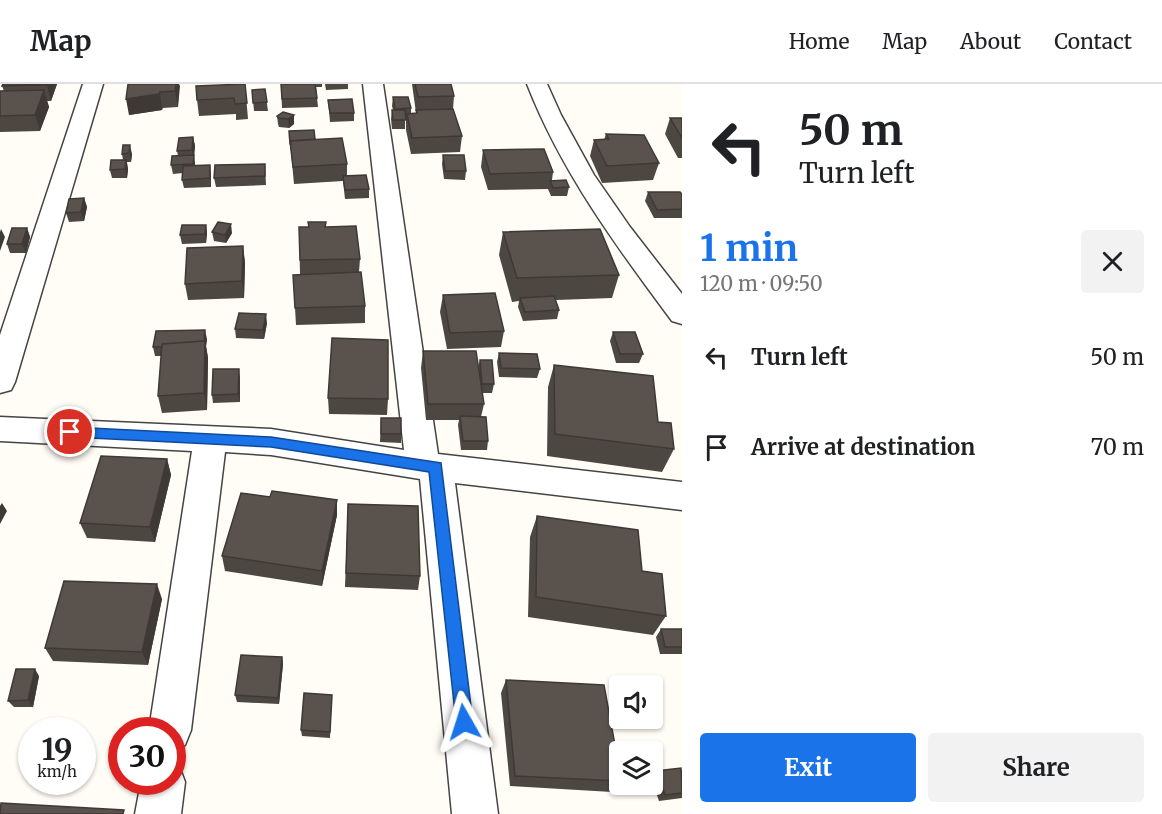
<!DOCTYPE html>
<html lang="en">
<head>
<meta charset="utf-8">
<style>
  :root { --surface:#fff; --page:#f2f2f2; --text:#202124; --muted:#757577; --line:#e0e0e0; --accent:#1a73e8 }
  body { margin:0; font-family:Merriweather,serif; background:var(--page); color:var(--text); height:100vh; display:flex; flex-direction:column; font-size:22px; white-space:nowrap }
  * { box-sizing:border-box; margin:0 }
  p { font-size:20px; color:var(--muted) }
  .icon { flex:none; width:33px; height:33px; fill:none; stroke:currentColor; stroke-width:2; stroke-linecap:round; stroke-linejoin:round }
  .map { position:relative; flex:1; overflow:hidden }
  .panel { display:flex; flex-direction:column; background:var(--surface); width:480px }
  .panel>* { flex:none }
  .guide { background:#fff; color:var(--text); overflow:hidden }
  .controls { position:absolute; left:609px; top:591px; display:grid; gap:12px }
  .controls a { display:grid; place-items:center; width:54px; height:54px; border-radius:6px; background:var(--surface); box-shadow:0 2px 4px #0004; font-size:30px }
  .speed { position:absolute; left:18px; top:633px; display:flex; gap:12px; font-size:30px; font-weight:700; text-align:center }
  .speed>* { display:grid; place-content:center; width:78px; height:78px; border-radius:50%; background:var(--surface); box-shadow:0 2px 4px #0004; line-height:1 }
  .speed small { font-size:15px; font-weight:400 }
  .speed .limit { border:9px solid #d22; background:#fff; color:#111 }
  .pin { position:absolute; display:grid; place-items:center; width:51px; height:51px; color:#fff; margin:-26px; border:3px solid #fff; border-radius:50%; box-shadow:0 2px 6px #0007 }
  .me { position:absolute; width:66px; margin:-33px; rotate:354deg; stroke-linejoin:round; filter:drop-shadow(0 0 4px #0008) }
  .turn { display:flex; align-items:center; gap:21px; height:126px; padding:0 18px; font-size:27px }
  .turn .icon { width:78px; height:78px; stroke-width:2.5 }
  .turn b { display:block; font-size:42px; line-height:51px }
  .round { display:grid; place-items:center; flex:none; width:63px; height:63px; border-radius:6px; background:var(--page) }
  .headline { display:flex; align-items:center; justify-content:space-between; height:102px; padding:0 18px }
  h1 { font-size:36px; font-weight:700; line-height:45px; color:var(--accent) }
  .cta { display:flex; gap:12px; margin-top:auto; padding:12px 18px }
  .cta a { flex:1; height:69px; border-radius:6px; background:var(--accent); color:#fff; font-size:24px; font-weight:700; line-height:69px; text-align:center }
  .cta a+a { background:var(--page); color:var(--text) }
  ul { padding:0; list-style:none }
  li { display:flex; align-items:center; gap:18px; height:90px; padding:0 18px }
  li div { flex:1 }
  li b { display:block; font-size:22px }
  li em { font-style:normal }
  header { display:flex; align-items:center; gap:36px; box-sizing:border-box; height:84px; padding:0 30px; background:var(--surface); border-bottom:2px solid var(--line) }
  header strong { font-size:28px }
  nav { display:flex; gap:33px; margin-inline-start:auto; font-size:21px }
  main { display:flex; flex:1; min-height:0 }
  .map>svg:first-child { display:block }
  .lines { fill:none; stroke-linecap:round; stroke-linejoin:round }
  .minor-casing { stroke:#444; stroke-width:3 }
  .minor { fill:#fff; fill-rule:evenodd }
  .wall { fill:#4d4742 }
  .shaded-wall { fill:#3f3936 }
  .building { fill:#5a524d; stroke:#3f3936; stroke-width:1.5 }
  .route { fill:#1a73e8; stroke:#114b97; stroke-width:1.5 }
</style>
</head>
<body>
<header>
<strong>Map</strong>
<nav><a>Home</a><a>Map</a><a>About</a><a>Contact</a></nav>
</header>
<main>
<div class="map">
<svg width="682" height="730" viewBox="0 0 682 730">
  <rect width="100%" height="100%" fill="#fffdf5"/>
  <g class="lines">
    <defs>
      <path id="minor" d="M83,0H103L15,298L11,306L0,309V251Z
        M363,0H383L438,370L682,398V426L455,399L498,730H452L420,395L271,371L225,368L191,646L185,661L172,666V646H149L192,367L0,357V333L271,345L404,366Z
        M527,0H547L561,31L594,91L630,143L682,210V240L672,237C616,162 561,87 527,0Z
        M172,680L179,682L185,698L181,730H135L141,698H172Z"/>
    </defs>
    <!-- minor casing -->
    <use href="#minor" class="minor-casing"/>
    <!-- minor -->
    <use href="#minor" class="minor"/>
  </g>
  <!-- wall -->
  <path class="wall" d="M3,0H57L51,17H47L49,23L40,47L0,48V7H4L2,2Z
    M128,0H179L178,23L163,24L162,26L129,31Z
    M245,0L248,35L236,36V30L199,32L197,16Z
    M281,0H322V3H316L318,23L282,24Z
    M325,0H348V5L326,6Z
    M412,0H451L454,12L453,25L462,52L460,68L411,70L406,46V33H405V45H392L391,35L392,26H393L392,22L393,13L411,24V30L416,29Z
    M265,5L268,27H254L252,6Z
    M328,16L354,29V37L330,38Z
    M294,31V40L289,44L279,43L278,40L277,32Z
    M670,34H682V74H678L665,50Z
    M289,47L315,55L347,80V92L369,105V114L345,115L343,97L294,100Z
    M606,50L659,79L653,96L602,99L590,72L594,56H604Z
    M193,53L195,62L194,72L195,82L211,90V103L184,104L182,96L183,89L173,90L171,81L178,72L177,67Z
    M483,66L553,88L552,96L569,103L567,112H551L548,105L488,106L481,83Z
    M122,70H132L131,78H127L128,85L127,94H112L110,86L123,76Z
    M443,71L466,87L465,96L444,95L442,80Z
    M265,80L266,101L216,103L214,94Z
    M648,108L682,110V134H654L645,117Z
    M84,114L87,123L84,137L69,138L66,129Z
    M206,141L207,149L206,159L182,160L180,151Z
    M299,143H325L360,175L359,188L365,222V239L296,241L295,224L300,190Z
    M27,144L30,153L26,169H10L7,160Z
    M212,148L232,149L226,159L214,157Z
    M503,148L619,191L612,214L556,216L559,226L557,235L523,237L518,223L519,217L512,218L499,171Z
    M243,162L245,179L244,214L188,216L185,200Z
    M443,211L504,247L501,263L447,265L440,228Z
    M267,239L264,255L236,254L235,245Z
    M613,248L643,270L639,279H616L610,257Z
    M207,255L206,262L208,274L207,326L162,329L158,312L161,272H155L153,263Z
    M423,267L478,283L480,276L494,300L492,309H482L484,320L481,333L488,357L487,366H461L458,341L459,336H426L421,284Z
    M499,269L540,285L537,294L499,293L497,278Z
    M554,281L658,338L674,365L662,388L547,372L548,303Z
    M240,293V318L213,319L212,311Z
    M328,314L388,315L387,331L329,330Z
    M381,334L401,350V359L380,358Z
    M167,375L171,391L155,458L87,454L80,439Z
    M270,413L337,431L322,502L225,487L222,472Z
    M348,420L420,492L418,506L345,503Z
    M537,432L666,532L653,551L528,533L530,453Z
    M162,515L148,581L53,577L45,564Z
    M661,545H682V570H660L656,553Z
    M282,573L283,580L279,620L237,618L235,611Z
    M39,592L33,623H14L8,617Z
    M506,596L620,697V699L612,708L510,702L501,609Z
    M332,611L330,654L302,652L301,646Z
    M682,686V714L659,717L652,697V691L656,687Z"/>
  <!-- shaded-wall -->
  <path class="shaded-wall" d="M47,0H57L51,17L47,1Z
    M176,0H179L180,2L178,23L175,7Z
    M44,6L49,23L40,47L35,31Z
    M160,8L162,26L129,31L126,15Z
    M294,31V40L289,44L288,35Z
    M193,53L195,62L194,72L195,80V89L192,66Z
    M130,61L132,70L131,78L129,69Z
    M126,76L128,85L127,94L125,85Z
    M210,81L211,90V103L210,94Z
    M84,114L87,123L84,137L81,128Z
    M231,140L232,149L226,159L225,151Z
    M206,141L207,149L206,159L205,150Z
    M27,144L30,153L26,169L22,160Z
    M1,145L5,153L0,167V148Z
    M243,162L245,179L244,214L242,197Z
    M266,230L267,239L264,255L263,246Z
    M205,246L207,255L206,262L208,274L207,326L204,309L203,262Z
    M239,285L240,293V318L238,310Z
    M167,375L171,391L155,458L150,443Z
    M337,416V431L322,502V487Z
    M2,419L7,427L0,440V422Z
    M157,500L162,515L148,581L142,568Z
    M282,573L283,580L279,620L278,614Z
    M35,585L39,592L33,623L28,616Z"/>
  <!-- building -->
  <path class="building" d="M3,0H47V1L2,2Z
    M128,0H176L175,7L160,8L159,10L126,15Z
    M245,0L247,19L235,20L234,14L197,16L196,2Z
    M281,0H315L317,14L282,15Z
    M415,0H451L454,12L418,13Z
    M265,5L267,18L253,19L252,6Z
    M44,6L35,31L0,32V7Z
    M393,13H408L411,24L395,25Z
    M352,15L354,29H330L328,16Z
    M453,25L462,52L412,54L407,30L417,29L416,26Z
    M392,26H405L406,36H393Z
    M283,28L294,31L288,35L279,34L277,32Z
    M670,34H682V54Z
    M314,46L315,55L290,57L291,60H290L289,47Z
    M606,50L644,51L659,79L607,82L594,56L609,55Z
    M193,53L192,66L177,67L179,54Z
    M342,54L347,80L293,83L290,57Z
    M123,61H130L129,69L122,70Z
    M544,65L553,88L490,90L483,66Z
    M194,71L193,80L171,81L172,72Z
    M443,71H464L466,87H445Z
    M111,76H126L125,85L110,86Z
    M265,80V92L214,94L215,81Z
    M210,81V94L182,96L183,82Z
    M366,91L369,105L345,106L343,92Z
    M566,96L569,103L553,104L550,97Z
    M648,108H680L682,110V125L657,126Z
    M84,114L81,128L66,129L69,115Z
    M218,138L231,140L225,151L212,148Z
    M308,138H326L325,143L356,142L360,175L300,176L299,143H309Z
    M182,141H206L205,150L180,151Z
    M12,144H27L22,160H7Z
    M600,145L619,191L517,194L503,148Z
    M243,162L242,197L185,200L187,164Z
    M361,188L365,222L295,224L293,191Z
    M495,209L504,247L450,249L443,211Z
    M554,212L559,226L525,228L520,214Z
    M239,229L266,230L263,246L235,245Z
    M205,246L204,257L162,260V263H153L156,247Z
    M613,248H635L643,270H620Z
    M332,254L388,256V315L328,314Z
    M205,257L204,309L158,312L162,260Z
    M423,267H476L484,320H428Z
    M499,269L537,270L540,285L501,284Z
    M480,276H492L494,300H482Z
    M554,281L653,292L658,338L671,339L674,365L555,350Z
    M213,285H239L238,310L212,311Z
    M460,332L486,333L488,357H463Z
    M381,334H401V350H381Z
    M101,372L167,375L150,443L80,439Z
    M272,407L337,416L322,487L222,472L241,409L270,413Z
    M348,420L418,422L420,492L346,489Z
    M537,432L638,446L642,487L662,490L666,532L536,513Z
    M64,497L157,500L142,568L45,564Z
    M661,545H682V563H665Z
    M241,571L282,573L278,614L235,611Z
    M16,585H35L28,616L8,617Z
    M506,596L604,601L620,688V697L515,692Z
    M304,609L332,611L330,648L301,646Z
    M681,684L682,709L665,711L656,687Z
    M1,719L124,726L123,730H0Z"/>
  <!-- route -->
  <path class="route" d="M70,343L271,353L441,379L473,638L471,644L464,646L458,644L456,638L429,388L271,363L70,353L63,348Z"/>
</svg>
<div class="controls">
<a><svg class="icon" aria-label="sound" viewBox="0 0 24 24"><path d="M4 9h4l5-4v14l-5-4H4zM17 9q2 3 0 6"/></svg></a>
<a><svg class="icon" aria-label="layers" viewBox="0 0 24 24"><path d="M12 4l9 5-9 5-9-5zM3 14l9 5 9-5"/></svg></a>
</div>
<div class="speed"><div>19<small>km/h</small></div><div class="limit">30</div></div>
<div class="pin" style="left:70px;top:348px;background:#d93025"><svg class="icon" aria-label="arrive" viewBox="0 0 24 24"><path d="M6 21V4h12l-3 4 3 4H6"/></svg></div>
<svg class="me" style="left:464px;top:638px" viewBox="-20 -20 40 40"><path d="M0-17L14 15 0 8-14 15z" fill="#1a73e8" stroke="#fff" stroke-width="4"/></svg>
</div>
<section class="panel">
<div class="guide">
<div class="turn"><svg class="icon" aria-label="left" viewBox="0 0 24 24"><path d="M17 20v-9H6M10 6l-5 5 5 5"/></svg><div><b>50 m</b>Turn left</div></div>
</div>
<div class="headline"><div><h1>1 min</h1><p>120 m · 09:50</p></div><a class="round"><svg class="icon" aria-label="close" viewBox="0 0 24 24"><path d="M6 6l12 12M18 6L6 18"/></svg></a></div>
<ul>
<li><svg class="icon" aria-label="left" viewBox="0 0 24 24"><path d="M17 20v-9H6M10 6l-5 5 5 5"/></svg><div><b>Turn left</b></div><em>50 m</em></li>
<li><svg class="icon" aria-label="arrive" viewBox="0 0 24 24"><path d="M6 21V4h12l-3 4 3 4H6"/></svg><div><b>Arrive at destination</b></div><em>70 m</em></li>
</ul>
<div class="cta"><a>Exit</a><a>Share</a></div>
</section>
</main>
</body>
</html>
